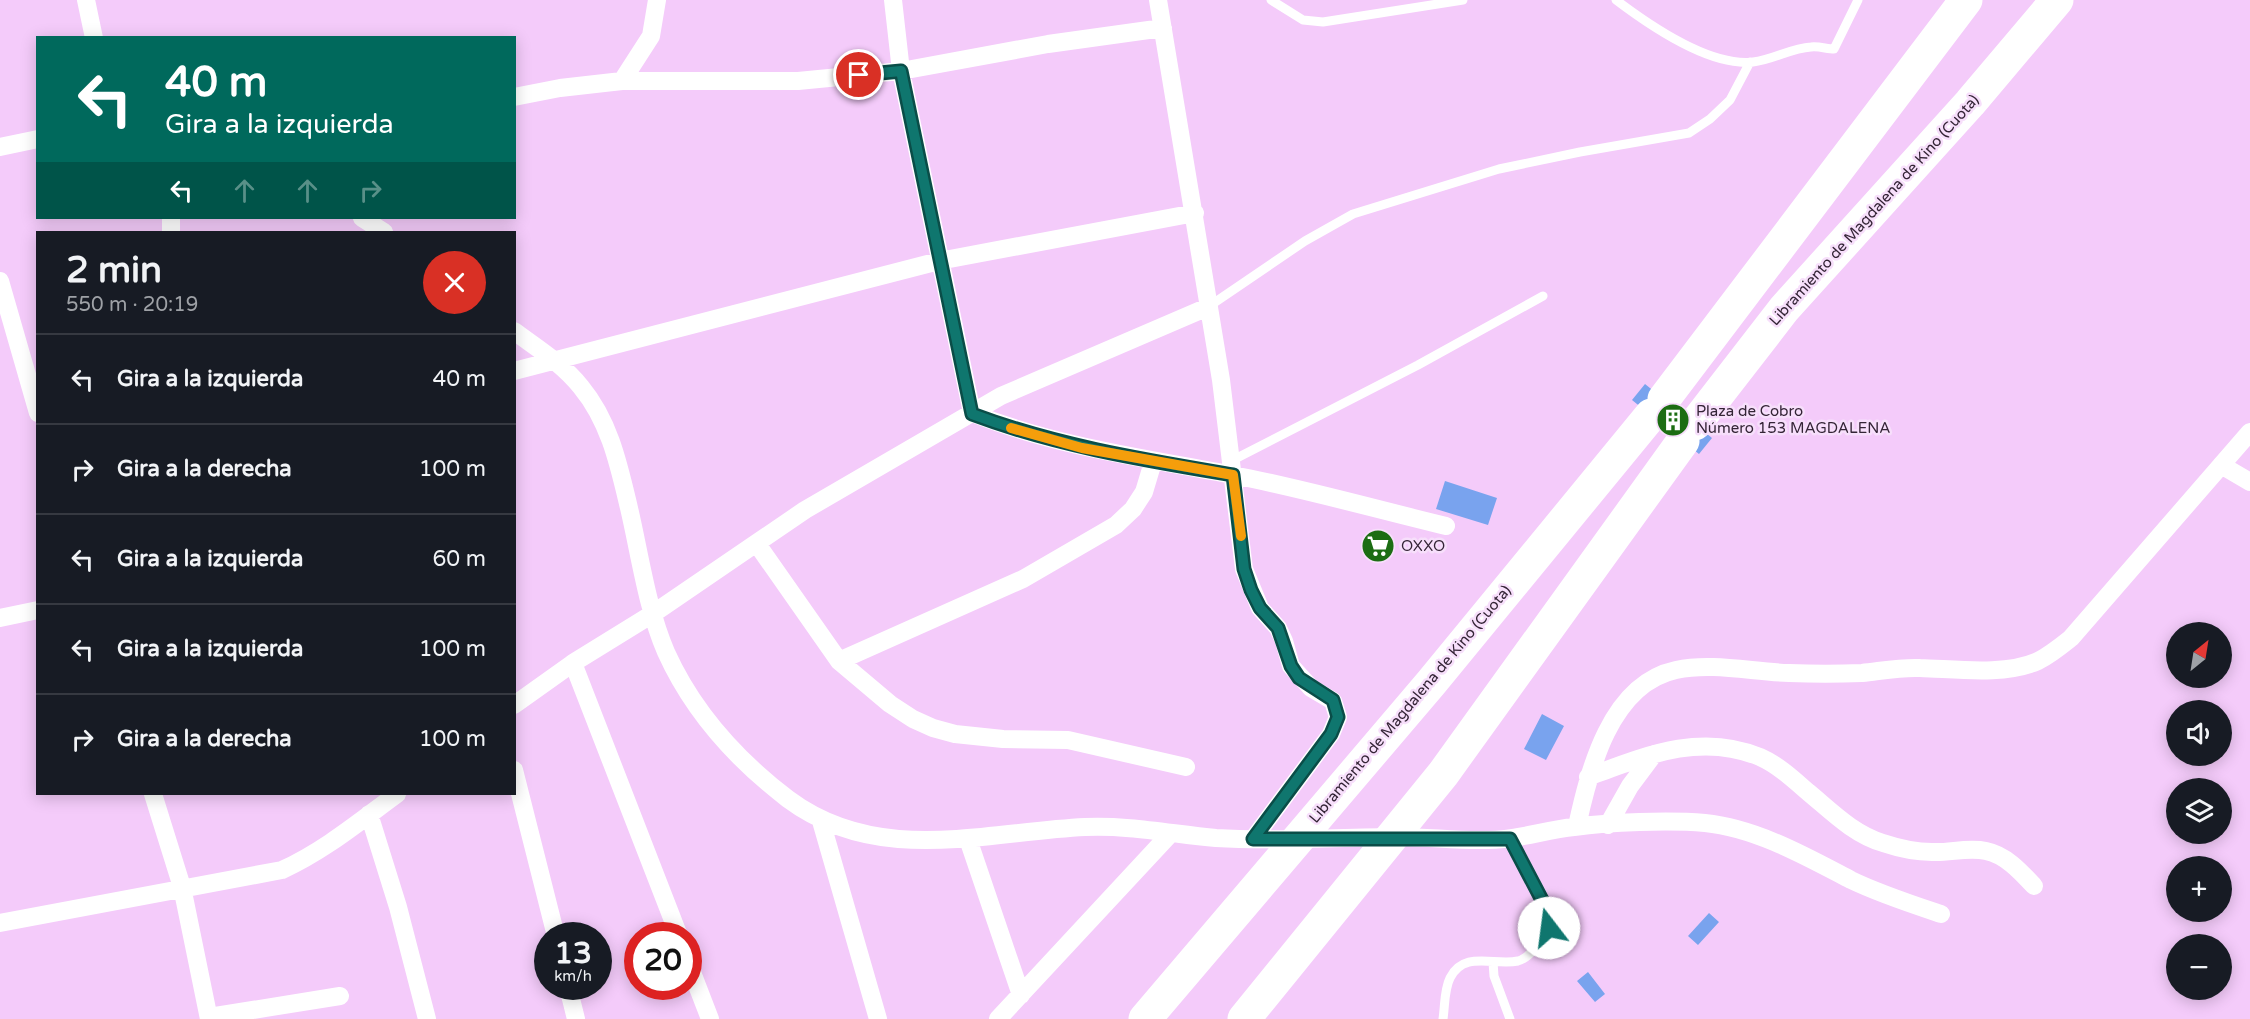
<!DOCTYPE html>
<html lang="es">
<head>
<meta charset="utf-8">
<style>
  :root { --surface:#171b24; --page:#242831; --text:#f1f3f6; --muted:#9ea1a6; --line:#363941 }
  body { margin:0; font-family:"Varela Round",sans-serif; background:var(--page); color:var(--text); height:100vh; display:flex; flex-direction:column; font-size:22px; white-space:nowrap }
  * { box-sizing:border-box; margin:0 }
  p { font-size:20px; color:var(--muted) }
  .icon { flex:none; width:33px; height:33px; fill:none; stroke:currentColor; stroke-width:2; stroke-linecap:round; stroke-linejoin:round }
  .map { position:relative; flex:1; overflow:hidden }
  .sheet { position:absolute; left:36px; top:231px; width:480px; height:564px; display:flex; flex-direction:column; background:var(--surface); border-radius:0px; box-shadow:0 3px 15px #0003 }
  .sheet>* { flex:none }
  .banner { position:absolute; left:36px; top:36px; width:480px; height:183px; border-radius:0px; box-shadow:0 3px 15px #0003; background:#00695c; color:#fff; overflow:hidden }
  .needle { width:39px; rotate:30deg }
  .fabs { position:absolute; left:2166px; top:622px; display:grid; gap:12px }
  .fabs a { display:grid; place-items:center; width:66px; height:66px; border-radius:50%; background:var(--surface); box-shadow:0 3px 15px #0003; font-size:30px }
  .speed { position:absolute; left:534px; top:922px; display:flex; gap:12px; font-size:30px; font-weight:700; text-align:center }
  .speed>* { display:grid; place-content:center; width:78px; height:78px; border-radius:50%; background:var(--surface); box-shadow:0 3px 15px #0003; line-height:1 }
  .speed small { font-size:15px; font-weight:400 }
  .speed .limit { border:9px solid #d22; background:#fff; color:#111 }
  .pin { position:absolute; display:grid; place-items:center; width:51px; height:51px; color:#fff; margin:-26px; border:3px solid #fff; border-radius:50%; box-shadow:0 2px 6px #0007 }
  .me { position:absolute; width:66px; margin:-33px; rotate:345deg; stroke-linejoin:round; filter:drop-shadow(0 0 4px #0008) }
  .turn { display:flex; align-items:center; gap:21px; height:126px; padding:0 30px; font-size:27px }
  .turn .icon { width:78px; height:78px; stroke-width:2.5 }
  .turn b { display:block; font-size:42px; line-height:51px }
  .lanes { display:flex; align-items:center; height:57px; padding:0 30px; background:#0003; justify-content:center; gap:30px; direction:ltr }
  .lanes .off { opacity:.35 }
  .round { display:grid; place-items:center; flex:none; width:63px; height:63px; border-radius:32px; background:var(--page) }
  .headline { display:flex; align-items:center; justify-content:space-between; height:102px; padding:0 30px }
  h1 { font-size:36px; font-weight:800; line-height:45px }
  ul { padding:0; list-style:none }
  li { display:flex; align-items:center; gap:18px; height:90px; padding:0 30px; border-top:2px solid var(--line) }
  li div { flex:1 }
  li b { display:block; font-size:22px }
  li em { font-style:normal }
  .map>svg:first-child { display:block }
  .building { fill:#79a3ee }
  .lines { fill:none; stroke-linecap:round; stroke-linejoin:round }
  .service { stroke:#fff; stroke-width:9 }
  .minor { stroke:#fff; stroke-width:18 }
  .motorway { stroke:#fff; stroke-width:33 }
  .route-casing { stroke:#0a4d48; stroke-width:15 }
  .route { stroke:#0f766e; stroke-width:10 }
  .slow { stroke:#f59e0b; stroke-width:10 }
  .labels { text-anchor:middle; stroke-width:5; stroke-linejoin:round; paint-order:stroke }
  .street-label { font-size:15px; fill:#342436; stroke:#f7dffb }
  .poi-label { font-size:15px; fill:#342436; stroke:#f7dffb; text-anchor:start }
</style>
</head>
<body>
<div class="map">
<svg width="2250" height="1019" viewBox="0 0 2250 1019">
  <rect width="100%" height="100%" fill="#f4cbfa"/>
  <!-- building -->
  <path class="building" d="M1645,384L1712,438L1699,454L1632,400Z
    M1445,481L1497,498L1488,525L1436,509Z
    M1542,714L1564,726L1546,760L1524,749Z
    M1709,913L1719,922L1698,945L1688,936Z
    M1588,972L1605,994L1595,1002L1577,981Z"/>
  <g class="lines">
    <!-- service -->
    <path class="service" d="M1271,0L1303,20L1323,22L1463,0
      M1616,0C1649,25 1709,67 1753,62C1773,60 1791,48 1811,47C1819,46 1827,49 1834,49L1858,0
      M1208,307L1305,241L1353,214L1499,169L1580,152L1689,133L1710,119L1730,100L1750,62
      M1233,460L1418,365L1543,296
      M1493,962L1494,976L1510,1019
      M1443,1019C1445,1006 1444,990 1450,978C1464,950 1494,966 1518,961C1530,958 1543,939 1549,928L1542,900L1510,839"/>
    <!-- minor -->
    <path class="minor" d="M86,0L94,38
      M893,0L901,71L972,413C1057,447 1145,458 1233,475C1305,489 1375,509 1446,526
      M1158,0L1221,380L1244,569L1260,608L1278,628L1284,641L1291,666L1311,688L1333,701L1338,717L1331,734L1253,839
      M622,81H798L901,71L1048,44L1163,28
      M514,97L560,88L622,81L651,36L657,0
      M0,147L38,139
      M171,218V232
      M362,218L384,232
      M0,281L38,413
      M514,331C537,348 563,364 581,387C610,422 619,466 629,508C640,555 647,608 666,652C693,712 737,760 788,799C878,866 983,832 1085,827C1129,825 1172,834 1216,838C1277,842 1339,837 1400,837C1429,837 1458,841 1488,840C1517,840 1545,830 1574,827C1610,822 1669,820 1705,823C1756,828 1807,857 1851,880C1880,894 1911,904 1941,914
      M514,371L939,261L1195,213
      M2221,465L2250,482
      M757,544L839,661L890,704L913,719L933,728L955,734L1003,739L1068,740L1186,767
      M0,618L38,610
      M839,661L1023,579L1116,525L1133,509L1144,492L1153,462
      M573,663L679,936
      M514,705L573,663L654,613L805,510L1001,396L1208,307
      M514,770L556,936
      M1588,777C1645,756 1700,732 1760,757C1778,765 1793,779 1808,792C1831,811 1853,834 1883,843C1898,848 1916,852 1932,852C1950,853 1968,847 1986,851C2006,855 2021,872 2034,886
      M153,794L182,887L209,1019
      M369,814L398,907L427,1019
      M821,821L878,1019
      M1608,825L1630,786L1654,754
      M1577,826C1589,771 1610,684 1676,670C1712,662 1752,672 1789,673C1813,674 1838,674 1862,673C1881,671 1901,667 1920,668C1956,669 2004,676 2038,661C2050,655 2061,646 2071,638L2250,432
      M968,839L1021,995
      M0,923L282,870C324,851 360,821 397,794
      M688,962L710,1019
      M568,987L576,1019
      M209,1017L340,996
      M998,1019L1171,833"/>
    <!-- motorway -->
    <path class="motorway" d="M1664,399L1966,0
      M1695,424L1784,309L1970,103L2057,0
      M1145,1019L1431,683L1651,415
      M1244,1019L1443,774L1683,441"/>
  </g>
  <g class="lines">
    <defs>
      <path id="route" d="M859,75L901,71L972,414C1057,446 1144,460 1233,475L1244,569L1251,590L1260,608L1278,628L1291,666L1299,678L1333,700L1338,717L1331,734L1253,839H1510L1542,900L1549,928"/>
    </defs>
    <!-- route casing -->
    <use href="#route" class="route-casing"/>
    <!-- route -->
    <use href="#route" class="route"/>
    <!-- slow -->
    <path class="slow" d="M1011,428L1082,448L1233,475L1241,536"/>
  </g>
  <!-- icons -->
  <defs>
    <symbol id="building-disc" viewBox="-11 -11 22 22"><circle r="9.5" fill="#1c6d13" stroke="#f7dffb"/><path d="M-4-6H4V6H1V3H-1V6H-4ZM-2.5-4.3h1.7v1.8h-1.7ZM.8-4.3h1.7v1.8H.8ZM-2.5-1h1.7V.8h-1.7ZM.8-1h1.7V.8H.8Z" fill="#fff"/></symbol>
    <symbol id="supermarket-disc" viewBox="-11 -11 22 22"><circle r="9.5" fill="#1c6d13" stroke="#f7dffb"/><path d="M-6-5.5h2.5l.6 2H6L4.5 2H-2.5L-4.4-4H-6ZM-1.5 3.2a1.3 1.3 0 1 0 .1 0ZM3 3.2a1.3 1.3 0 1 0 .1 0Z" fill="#fff"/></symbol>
  </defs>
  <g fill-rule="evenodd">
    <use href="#building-disc" x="1654" y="401" width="38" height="38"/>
    <use href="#supermarket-disc" x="1359" y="527" width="38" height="38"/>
  </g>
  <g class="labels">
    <!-- street labels -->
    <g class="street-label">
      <text transform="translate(1874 210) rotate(-48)" y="5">Libramiento de Magdalena de Kino (Cuota)</text>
      <text transform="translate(1410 704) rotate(-50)" y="5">Libramiento de Magdalena de Kino (Cuota)</text>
    </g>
    <!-- poi labels -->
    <g class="poi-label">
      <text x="1696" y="416">Plaza de Cobro<tspan x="1696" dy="17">Número 153 MAGDALENA</tspan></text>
      <text x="1401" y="551">OXXO</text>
    </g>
  </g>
</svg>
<div class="fabs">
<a><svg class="needle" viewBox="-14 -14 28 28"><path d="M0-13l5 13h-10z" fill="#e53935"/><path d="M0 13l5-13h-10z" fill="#9ea1a6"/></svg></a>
<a><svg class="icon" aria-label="sound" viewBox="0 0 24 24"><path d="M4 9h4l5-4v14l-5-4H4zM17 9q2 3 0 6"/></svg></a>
<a><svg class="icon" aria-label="layers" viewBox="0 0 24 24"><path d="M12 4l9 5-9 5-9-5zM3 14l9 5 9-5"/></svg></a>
<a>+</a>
<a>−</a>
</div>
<div class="speed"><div>13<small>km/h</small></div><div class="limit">20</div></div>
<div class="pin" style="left:859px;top:75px;background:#d93025"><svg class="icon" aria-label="arrive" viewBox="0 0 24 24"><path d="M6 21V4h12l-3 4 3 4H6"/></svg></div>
<svg class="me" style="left:1549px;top:928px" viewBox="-20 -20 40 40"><circle r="19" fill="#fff"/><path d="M0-13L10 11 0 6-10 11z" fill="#0f766e"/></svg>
<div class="banner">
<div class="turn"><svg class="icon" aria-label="left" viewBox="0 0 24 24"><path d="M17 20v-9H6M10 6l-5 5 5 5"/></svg><div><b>40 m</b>Gira a la izquierda</div></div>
<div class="lanes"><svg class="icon" aria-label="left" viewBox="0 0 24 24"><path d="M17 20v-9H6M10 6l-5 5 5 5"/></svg><svg class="icon off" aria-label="ahead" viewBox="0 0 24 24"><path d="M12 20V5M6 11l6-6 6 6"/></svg><svg class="icon off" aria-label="ahead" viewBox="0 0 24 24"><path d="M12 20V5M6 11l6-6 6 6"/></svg><svg class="icon off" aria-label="right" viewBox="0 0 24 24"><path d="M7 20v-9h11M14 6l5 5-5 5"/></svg></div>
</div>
<section class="sheet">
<div class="headline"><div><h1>2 min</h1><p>550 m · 20:19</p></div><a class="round" style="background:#d93025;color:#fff"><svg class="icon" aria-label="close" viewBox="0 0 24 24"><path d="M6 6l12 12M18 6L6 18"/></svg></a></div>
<ul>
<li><svg class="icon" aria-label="left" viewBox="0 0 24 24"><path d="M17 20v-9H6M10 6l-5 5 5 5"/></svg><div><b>Gira a la izquierda</b></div><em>40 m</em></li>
<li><svg class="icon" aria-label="right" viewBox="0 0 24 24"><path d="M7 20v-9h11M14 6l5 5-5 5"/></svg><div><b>Gira a la derecha</b></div><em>100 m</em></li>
<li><svg class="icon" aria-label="left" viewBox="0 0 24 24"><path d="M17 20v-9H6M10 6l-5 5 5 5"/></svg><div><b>Gira a la izquierda</b></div><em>60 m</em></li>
<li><svg class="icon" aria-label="left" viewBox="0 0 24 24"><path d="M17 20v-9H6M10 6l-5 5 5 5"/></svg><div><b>Gira a la izquierda</b></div><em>100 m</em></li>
<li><svg class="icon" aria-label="right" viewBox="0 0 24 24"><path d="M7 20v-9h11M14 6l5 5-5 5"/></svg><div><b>Gira a la derecha</b></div><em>100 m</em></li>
</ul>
</section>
</div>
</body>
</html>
